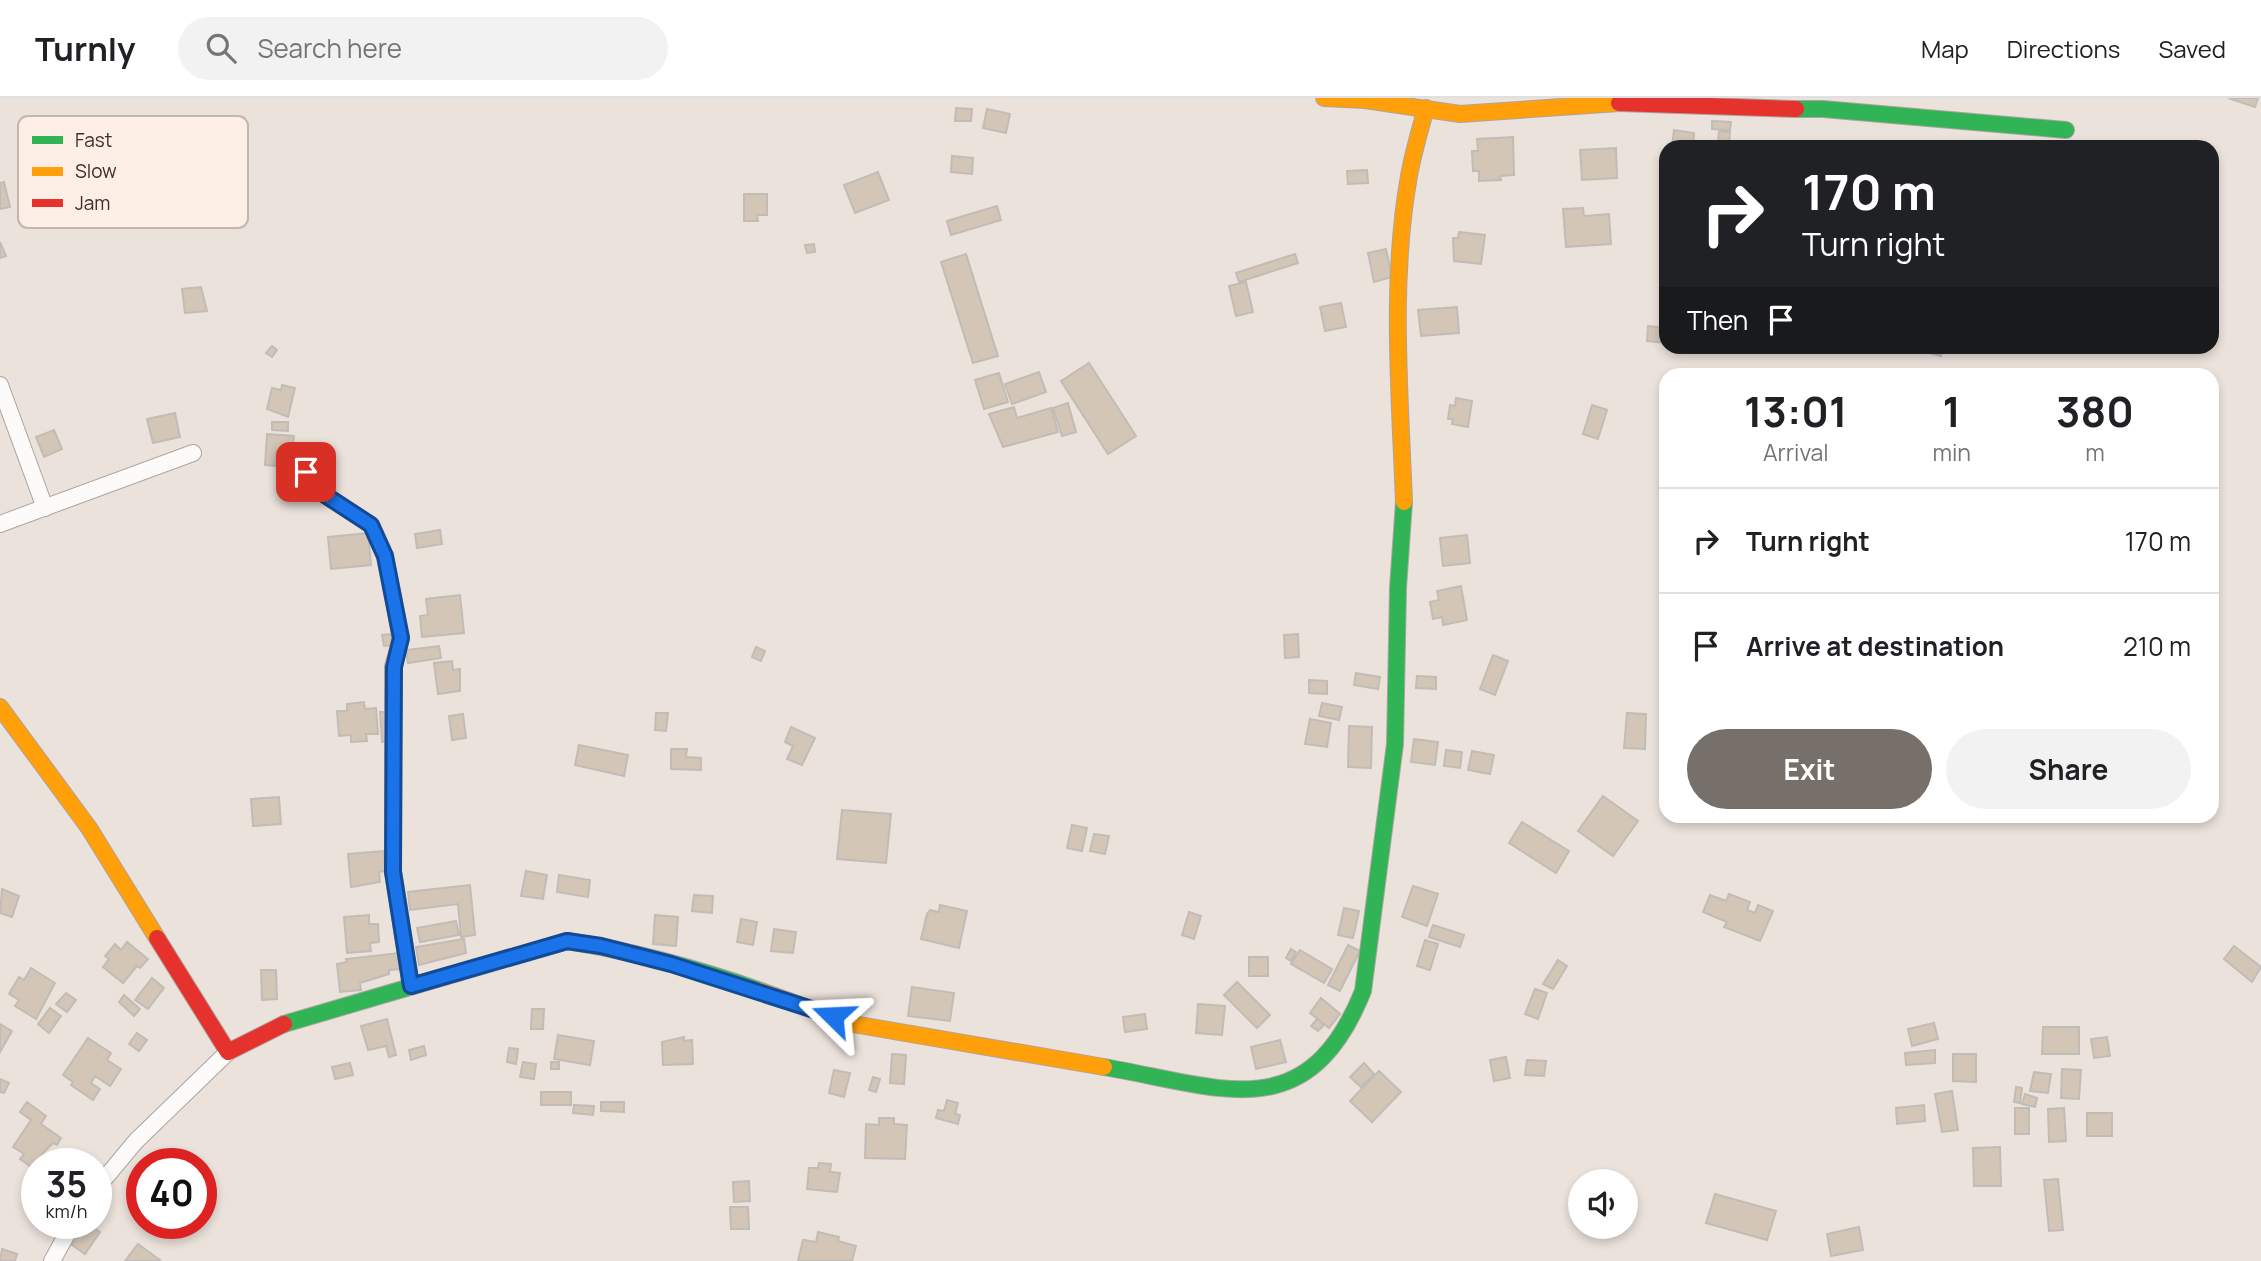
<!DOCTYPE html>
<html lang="en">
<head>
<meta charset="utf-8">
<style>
  :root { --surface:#fff; --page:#f2f2f2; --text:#202124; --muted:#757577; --line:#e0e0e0; --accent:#766f6a }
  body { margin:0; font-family:Manrope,sans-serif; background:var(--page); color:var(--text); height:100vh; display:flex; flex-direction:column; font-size:26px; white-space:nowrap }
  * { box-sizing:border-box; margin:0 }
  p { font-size:23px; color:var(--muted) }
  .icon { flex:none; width:38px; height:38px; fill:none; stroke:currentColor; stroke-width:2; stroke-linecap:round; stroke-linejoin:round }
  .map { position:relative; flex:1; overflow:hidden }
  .side { position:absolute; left:1659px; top:270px; width:560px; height:455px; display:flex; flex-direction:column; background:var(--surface); border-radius:21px; box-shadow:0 4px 10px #0003 }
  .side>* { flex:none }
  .hud { position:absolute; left:1659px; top:42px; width:560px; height:214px; border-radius:21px; box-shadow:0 4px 10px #0003; background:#202124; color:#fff; overflow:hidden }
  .tools { position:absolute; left:1568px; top:1071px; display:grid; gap:14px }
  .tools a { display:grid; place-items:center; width:70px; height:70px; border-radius:50%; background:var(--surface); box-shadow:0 4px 10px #0003; font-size:35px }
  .speed { position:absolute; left:21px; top:1050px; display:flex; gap:14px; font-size:35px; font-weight:700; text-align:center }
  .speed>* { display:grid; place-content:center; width:91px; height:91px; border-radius:50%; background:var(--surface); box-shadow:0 4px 10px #0003; line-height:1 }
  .speed small { font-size:18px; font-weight:400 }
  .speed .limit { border:10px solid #d22; background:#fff; color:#111 }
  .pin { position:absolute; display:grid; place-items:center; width:60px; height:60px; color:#fff; margin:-30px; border-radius:14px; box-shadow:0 4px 10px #0006 }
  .me { position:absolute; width:77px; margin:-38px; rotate:291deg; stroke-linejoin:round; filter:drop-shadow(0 0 5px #0008) }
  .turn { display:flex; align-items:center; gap:24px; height:147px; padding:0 28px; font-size:32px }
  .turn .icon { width:91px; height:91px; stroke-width:2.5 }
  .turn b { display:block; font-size:49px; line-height:60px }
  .then { display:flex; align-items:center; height:66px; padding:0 28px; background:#0003; gap:14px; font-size:26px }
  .eta { display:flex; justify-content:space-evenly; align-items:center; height:119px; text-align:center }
  .eta b { font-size:42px; font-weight:700; line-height:49px }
  .button { display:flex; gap:14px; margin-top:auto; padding:14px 28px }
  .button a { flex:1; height:80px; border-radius:42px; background:var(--accent); color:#fff; font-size:28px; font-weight:700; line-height:80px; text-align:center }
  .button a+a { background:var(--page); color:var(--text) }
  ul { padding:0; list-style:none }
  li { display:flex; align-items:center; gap:21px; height:105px; padding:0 28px; border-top:2px solid var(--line) }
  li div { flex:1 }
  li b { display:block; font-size:26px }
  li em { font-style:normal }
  header { display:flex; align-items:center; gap:42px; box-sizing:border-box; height:98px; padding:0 35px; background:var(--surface); border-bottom:2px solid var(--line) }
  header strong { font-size:33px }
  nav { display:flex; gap:38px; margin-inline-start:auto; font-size:24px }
  .search { width:490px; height:63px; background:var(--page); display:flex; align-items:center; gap:18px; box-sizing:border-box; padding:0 24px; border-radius:38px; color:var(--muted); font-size:26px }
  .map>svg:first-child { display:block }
  .building { fill:#d3c6b7; stroke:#c2bcb6; stroke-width:2 }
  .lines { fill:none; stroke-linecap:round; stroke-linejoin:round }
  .street-casing { stroke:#aca4a0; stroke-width:18 }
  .fast-casing { stroke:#aca4a0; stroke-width:18 }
  .slow-casing { stroke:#aca4a0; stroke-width:18 }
  .jam-casing { stroke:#aca4a0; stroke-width:18 }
  .street { stroke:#fcfbfa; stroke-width:16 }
  .fast { stroke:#30b455; stroke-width:16 }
  .slow { stroke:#ff9f0a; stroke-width:16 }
  .jam { stroke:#e5322d; stroke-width:16 }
  .route-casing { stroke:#114b97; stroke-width:18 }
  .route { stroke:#1a73e8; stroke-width:12 }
  .key { fill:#fdefe6; stroke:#c2b6ae; stroke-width:2 }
  .key-label { font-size:19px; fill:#37312d }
</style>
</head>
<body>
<header>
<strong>Turnly</strong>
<div class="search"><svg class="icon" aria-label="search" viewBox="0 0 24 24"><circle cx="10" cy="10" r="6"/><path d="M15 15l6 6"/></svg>Search here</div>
<nav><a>Map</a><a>Directions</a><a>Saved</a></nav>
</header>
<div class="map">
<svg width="2261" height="1163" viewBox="0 0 2261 1163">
  <rect width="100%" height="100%" fill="#ece2dc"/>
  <!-- building -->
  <path class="building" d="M2228,0H2258L2255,9Z
    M956,10L972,11L971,23H955Z
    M987,11L1010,16L1006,35L983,30Z
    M1712,23L1731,24L1730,32L1712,31Z
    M1674,32L1694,35L1693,49H1672Z
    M1719,33L1730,34L1729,45L1718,44Z
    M1513,39L1514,77L1500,78L1501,82L1479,83V73H1473L1472,53H1478L1477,41Z
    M1942,45L1977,49H1941Z
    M1616,50L1617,80L1582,82L1580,52Z
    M952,58L973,60L972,76L951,74Z
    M1367,72L1368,85L1348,86L1347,73Z
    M878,74L889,102L855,115L844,87Z
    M4,84L10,109L0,111V85Z
    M744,96H767V117H757L758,123H744Z
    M997,108L1001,122L951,137L947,123Z
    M1583,110L1584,118L1609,116L1611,146L1566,149L1563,111Z
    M1459,134L1485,137L1481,166L1454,163L1453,140H1458Z
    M0,144L6,158L0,160Z
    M814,146L815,154L807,155L805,147Z
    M1386,151L1392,179L1374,184L1368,155Z
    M966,156L998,258L973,265L941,164Z
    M1295,156L1298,165L1239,184L1236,175Z
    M1246,184L1253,214L1236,218L1229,188Z
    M201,189L207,213L185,215L182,191Z
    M1341,205L1346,229L1325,233L1320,209Z
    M1457,209L1459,235L1421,238L1418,212Z
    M1648,228L1666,230V245L1647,243Z
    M272,248L277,252L272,259L266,255Z
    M1926,248H1954L1952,255L1943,253L1941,258L1925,254Z
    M1089,265L1136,338L1108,356L1061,283Z
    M1039,274L1046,294L1012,306L1005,286Z
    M999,275L1008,304L984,311L975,282Z
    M282,287L295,290L288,319L267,311L272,290L281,292Z
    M1456,300L1472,303L1468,329L1452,326L1453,321H1448L1450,307L1455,308Z
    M1068,305L1076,334L1062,338L1053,310Z
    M1592,307L1607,312L1598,341L1583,336Z
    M1014,309L1017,320L1051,310L1058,334L1003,349L989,316Z
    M175,315L180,339L153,345L147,321Z
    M272,324H288V333L272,332Z
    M54,332L62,351L44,359L36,339Z
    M267,336L294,338L293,347H300L299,364H292L291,369L265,367Z
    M440,432L442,446L417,450L415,436Z
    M368,435L371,467L331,471L328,439Z
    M1467,437L1470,465L1443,468L1440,440Z
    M1461,488L1467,522L1443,527L1442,519L1433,521L1430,504L1439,502L1437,493Z
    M460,497L464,535L422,539L420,518L428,517L426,501Z
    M391,536L393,547L384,548L382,537Z
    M1298,536L1299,559L1285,560L1284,537Z
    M439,548L441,560L408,565L406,552Z
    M756,549L765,553L761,563L752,559Z
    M1493,557L1508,563L1495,597L1480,591Z
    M452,563L453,572L460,571V593L438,596L434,565Z
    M1356,575L1380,579L1378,591L1354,587Z
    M1417,578L1436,579V591L1416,590Z
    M1309,582L1327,583V596L1309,595Z
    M364,604L365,611L376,610L378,636H366L367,643L351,644V637L339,638L337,613H347V606Z
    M1322,605L1342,609L1339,622L1319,618Z
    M380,614H390L393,643L382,644Z
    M656,615H668L666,633L655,632Z
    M1627,615L1646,616L1645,651L1624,650Z
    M463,616L466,640L452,642L449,618Z
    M1310,621L1331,625L1327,649L1305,646Z
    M1349,628L1372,629L1371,670L1348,669Z
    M791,629L815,640L802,667L787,661L793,648L785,644Z
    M1414,641L1438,644L1435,667L1411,664Z
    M579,647L628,657L624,678L575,667Z
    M671,651H687L686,659L701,660V672L671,671Z
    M1446,652L1462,654L1460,670L1444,668Z
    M1472,653L1494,657L1490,676L1468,672Z
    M1603,698L1638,723L1613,758L1578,733Z
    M279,699L281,726L253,728L251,701Z
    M842,712L891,716L886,765L837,761Z
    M1522,724L1569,753L1556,775L1509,745Z
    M1072,727L1087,730L1082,753L1067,750Z
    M1094,736L1109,738L1105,756L1090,753Z
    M384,753L385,773L379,774L380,784L351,789L348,756Z
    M526,773L547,777L543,801L521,798Z
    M559,777L590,782L588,799L557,794Z
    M470,787L475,837L461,839L458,806L410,812L408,794Z
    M1413,788L1438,796L1427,828L1402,819Z
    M2,791L19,798L12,819L0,815Z
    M1729,796L1750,804L1747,812L1755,815L1758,807L1773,813L1760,843L1724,829L1727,824L1703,814L1710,797L1726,803Z
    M694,797L713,798L712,815L692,813Z
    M940,807L967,813L959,850L921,841L927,816L930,812L939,814Z
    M1344,810L1359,813L1353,840L1338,837Z
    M1189,814L1201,818L1194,841L1182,837Z
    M369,817V826H378L379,844L370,845L371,853L347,855L344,819Z
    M655,817L678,819L676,848L653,846Z
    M741,821L757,824L753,847L737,844Z
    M456,823L459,837L420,844L417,830Z
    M1433,827L1464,837L1460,849L1429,839Z
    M774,831L796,834L793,855L771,853Z
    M464,841L466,855L419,867L416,849Z
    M1425,842L1438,846L1430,872L1417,868Z
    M127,844L148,861L140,870L137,868L123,885L103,869L109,861L105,858L115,846L121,852Z
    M1348,847L1360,853L1340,893L1328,887Z
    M2234,848L2261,869L2252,884L2224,861Z
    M1291,851L1296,854L1291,863L1286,860Z
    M1300,852L1332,871L1324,885L1291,866Z
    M399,855L401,871L389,872V876L360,885L361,892L340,894L337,866L347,864L346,861Z
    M1249,859H1268V878H1249Z
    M1558,862L1567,868L1553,891L1543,886Z
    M31,870L55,885L36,921L15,908L19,902L9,896L19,879L24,882Z
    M261,872H276L277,901L262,902Z
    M152,880L164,890L148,911L135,902Z
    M1237,884L1270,917L1257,930L1224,897Z
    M912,889L954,895L950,923L908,918Z
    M1535,891L1547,895L1538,921L1525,916Z
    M66,895L76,902L67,914L56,906Z
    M124,897L140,911L134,918L119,904Z
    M1321,900L1340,916L1329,930L1310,915Z
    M1198,906L1225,908L1222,937L1196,935Z
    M50,910L61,918L49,935L38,926Z
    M532,911H544L543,931H531Z
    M1145,916L1147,931L1125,934L1123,919Z
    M387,921L396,957L389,959L386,948L368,952L361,928Z
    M1317,921L1324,927L1318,933L1311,928Z
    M1934,925L1938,941L1912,948L1908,931Z
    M0,926L12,933L0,954Z
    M2043,929H2079V956H2042Z
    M137,935L147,942L139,953L129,946Z
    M558,937L594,943L590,967L554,961Z
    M684,939V943L692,942L693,966L663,967L662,944Z
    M2107,939L2110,958L2094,960L2091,941Z
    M88,940L111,955L107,962L121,971L110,988L95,978L91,985L100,991L93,1002L71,987L73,984L63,977Z
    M1280,942L1286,964L1256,971L1251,949Z
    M424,948L426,957L411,962L409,952Z
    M509,950L518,951L516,966L507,964Z
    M1935,952V965L1906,967L1905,955Z
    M892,956L906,957L904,986L890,985Z
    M1953,956H1976V984L1953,983Z
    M1506,959L1510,980L1494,983L1490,962Z
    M1527,962L1546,963L1544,978L1525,977Z
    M523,964L536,966L534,981L520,979Z
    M551,964H559V971H551Z
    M350,965L353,977L335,981L332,969Z
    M1364,965L1374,976L1361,989L1350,979Z
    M2062,971L2081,972L2079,1001L2061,1000Z
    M834,972L850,975L844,999L829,995Z
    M1379,973L1401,994L1372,1024L1350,1003Z
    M2034,974L2051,976L2048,995L2030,993Z
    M873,979L880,981L876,994L869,992Z
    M0,981L9,985L4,995L0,994Z
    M2016,989L2022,990L2020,1005L2014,1004Z
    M1952,993L1958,1032L1942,1034L1935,996Z
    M541,994H571V1007H541Z
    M2025,996L2037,1000L2035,1009L2022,1006Z
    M947,1002L958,1005L955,1016L960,1017L958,1026L936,1020L938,1012L944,1013Z
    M27,1004L46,1018L41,1026L61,1040L57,1047L53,1045L44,1054L33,1070L20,1061L24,1056L13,1049L31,1022L20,1014Z
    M601,1004H624V1014L601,1013Z
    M574,1007L594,1008L593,1017L573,1015Z
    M1924,1007L1925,1023L1897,1026L1896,1010Z
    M2015,1010H2029V1036H2015Z
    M2064,1010L2066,1043L2049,1044L2048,1011Z
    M2087,1015H2112V1038H2087Z
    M879,1020H894V1026L907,1027L905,1061L865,1060L866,1026L879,1027Z
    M2000,1049L2001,1088H1974L1973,1050Z
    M819,1065L831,1066L830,1074L840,1075L837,1094L807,1091L809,1070H818Z
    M2058,1081L2063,1132L2049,1133L2044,1082Z
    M749,1083L750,1103L734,1104L733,1084Z
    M1715,1096L1776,1113L1767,1142L1706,1125Z
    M730,1109H748L749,1131H731Z
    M86,1125L100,1134L85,1156L72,1147Z
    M1859,1129L1863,1152L1831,1158L1827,1136Z
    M818,1134L839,1139L838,1143L856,1148L852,1163H798L803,1142L816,1144Z
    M138,1146L160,1162L159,1163H125Z
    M2,1151L17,1156L15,1163H0Z"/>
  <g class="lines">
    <defs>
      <path id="street" d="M0,287L45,410
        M306,374L322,395L371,427L385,458L401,540L393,569V773L411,888
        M0,426L193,355
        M96,1091L136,1043L228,954
        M52,1163L73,1125"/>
      <path id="fast" d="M1796,11H1823L2066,32
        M284,926L567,843C632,853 699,871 761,893
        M1104,969C1221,989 1307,1032 1363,893L1395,646L1398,490L1404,404"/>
      <path id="slow" d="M1324,0L1365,2L1460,16L1619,5
        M1404,404C1400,296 1390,184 1409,78C1413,55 1420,32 1426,10
        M0,609L89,730L157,840
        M761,893L853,926L1104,969"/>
      <path id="jam" d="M1619,5L1796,11
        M157,840L228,954L284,926"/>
    </defs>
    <!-- street casing -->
    <use href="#street" class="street-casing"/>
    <!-- fast casing -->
    <use href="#fast" class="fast-casing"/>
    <!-- slow casing -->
    <use href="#slow" class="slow-casing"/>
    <!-- jam casing -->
    <use href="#jam" class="jam-casing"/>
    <!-- street -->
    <use href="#street" class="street"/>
    <!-- fast -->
    <use href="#fast" class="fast"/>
    <!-- slow -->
    <use href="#slow" class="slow"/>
    <!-- jam -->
    <use href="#jam" class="jam"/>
  </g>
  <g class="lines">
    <defs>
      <path id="route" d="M306,374L322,395L371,427L385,458L401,540L394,569L393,774L411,888L567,843L601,848L671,866L833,918"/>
    </defs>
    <!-- route casing -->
    <use href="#route" class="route-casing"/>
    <!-- route -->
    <use href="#route" class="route"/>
  </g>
  <!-- legend -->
  <rect x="18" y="18" width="230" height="112" rx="10" class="key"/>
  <rect x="32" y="38" width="31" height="8" fill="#30b455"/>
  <rect x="32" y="69" width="31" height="9" fill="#ff9f0a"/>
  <rect x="32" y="101" width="31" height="8" fill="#e5322d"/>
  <g class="key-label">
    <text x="75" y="49">Fast</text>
    <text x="75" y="80">Slow</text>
    <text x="75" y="112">Jam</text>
  </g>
</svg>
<div class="tools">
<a><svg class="icon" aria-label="sound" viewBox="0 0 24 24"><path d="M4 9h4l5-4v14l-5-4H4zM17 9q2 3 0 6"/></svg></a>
</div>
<div class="speed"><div>35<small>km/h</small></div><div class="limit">40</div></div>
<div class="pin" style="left:306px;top:374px;background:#d93025"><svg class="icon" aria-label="arrive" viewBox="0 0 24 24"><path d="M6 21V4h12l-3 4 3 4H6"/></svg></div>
<svg class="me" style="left:833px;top:918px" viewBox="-20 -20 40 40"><path d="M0-17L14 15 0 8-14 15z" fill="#1a73e8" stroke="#fff" stroke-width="4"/></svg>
<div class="hud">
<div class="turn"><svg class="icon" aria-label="right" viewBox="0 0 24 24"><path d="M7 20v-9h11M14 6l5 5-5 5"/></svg><div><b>170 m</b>Turn right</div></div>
<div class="then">Then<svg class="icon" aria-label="arrive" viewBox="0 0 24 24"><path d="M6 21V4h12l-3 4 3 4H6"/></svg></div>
</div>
<section class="side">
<div class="eta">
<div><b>13:01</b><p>Arrival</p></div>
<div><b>1</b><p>min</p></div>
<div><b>380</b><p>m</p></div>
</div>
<ul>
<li><svg class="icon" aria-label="right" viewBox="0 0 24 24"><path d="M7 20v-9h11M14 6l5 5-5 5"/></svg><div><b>Turn right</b></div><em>170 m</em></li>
<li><svg class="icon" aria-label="arrive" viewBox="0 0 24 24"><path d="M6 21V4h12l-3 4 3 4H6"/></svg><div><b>Arrive at destination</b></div><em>210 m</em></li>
</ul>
<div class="button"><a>Exit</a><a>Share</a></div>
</section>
</div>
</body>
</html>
